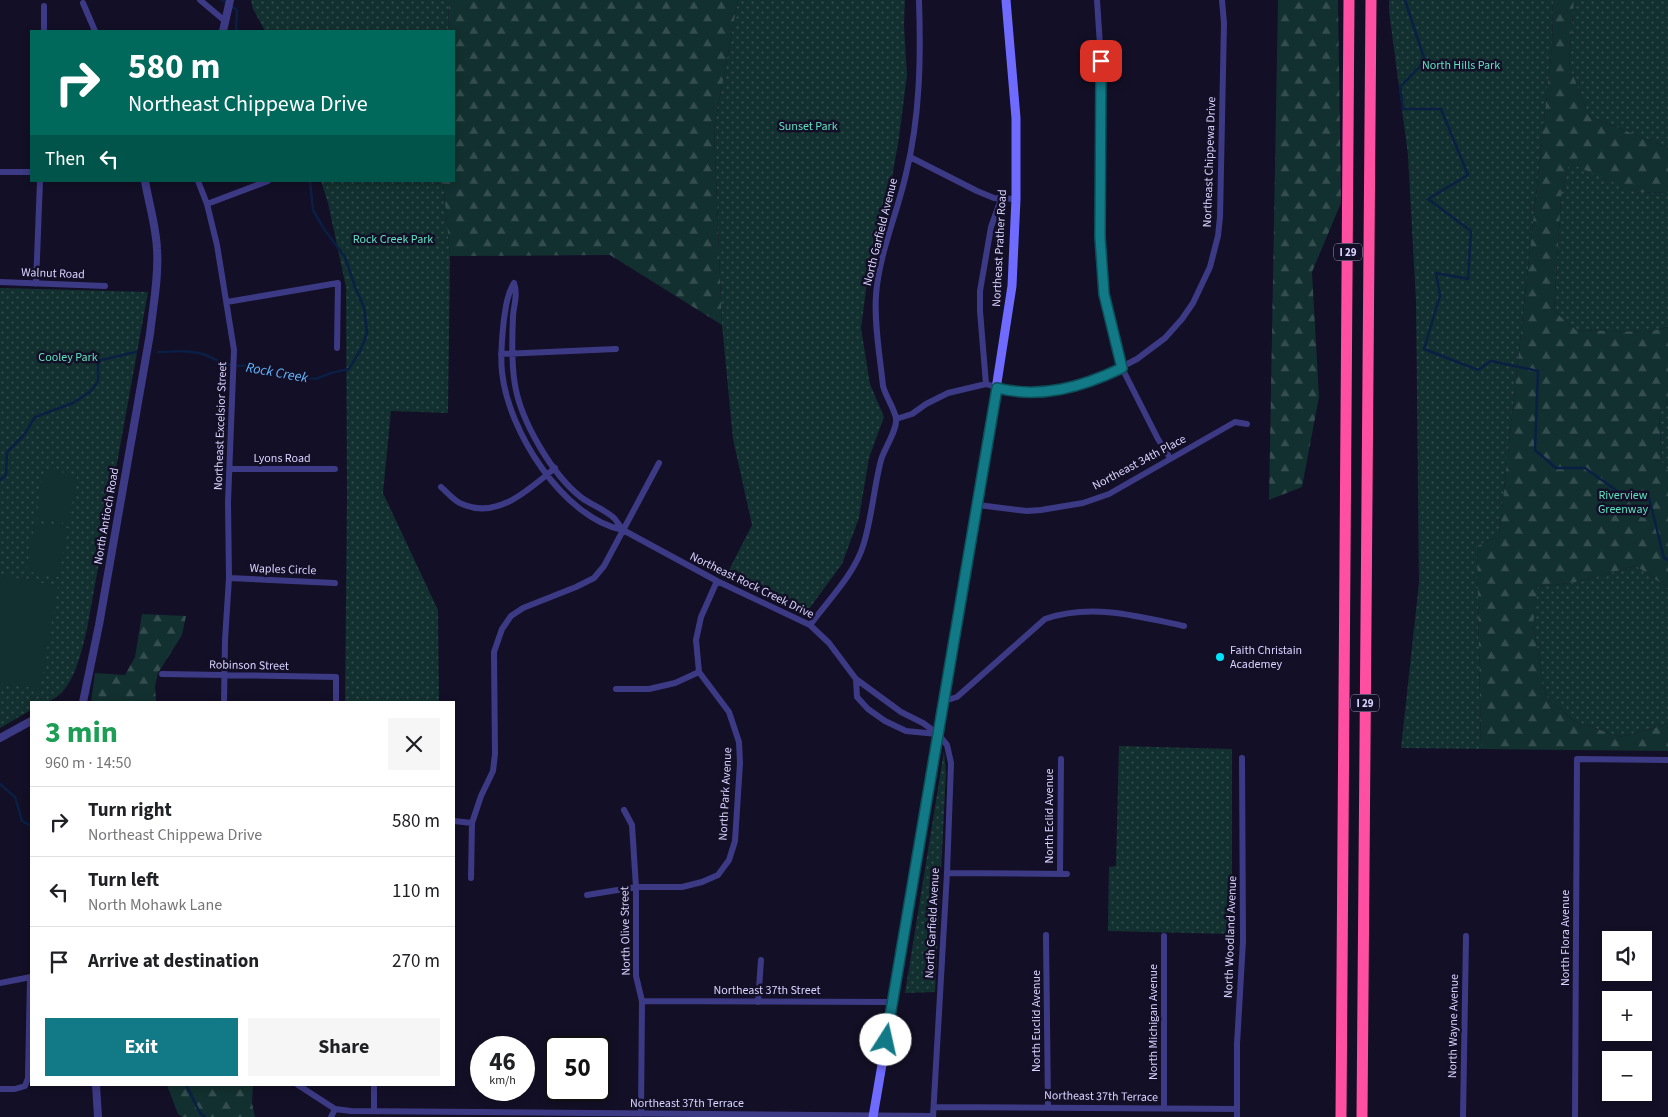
<!DOCTYPE html>
<html lang="en">
<head>
<meta charset="utf-8">
<style>
  :root { --surface:#fff; --page:#f6f6f6; --text:#202124; --muted:#757577; --line:#e0e0e0; --accent:#127987 }
  body { margin:0; font-family:"Source Sans 3",sans-serif; background:var(--page); color:var(--text); height:100vh; display:flex; flex-direction:column; font-size:19px; white-space:nowrap }
  * { box-sizing:border-box; margin:0 }
  p { font-size:16px; color:var(--muted) }
  .icon { flex:none; width:28px; height:28px; fill:none; stroke:currentColor; stroke-width:2; stroke-linecap:round; stroke-linejoin:round }
  .map { position:relative; flex:1; overflow:hidden }
  .drawer { position:absolute; left:30px; top:701px; width:425px; height:385px; display:flex; flex-direction:column; background:var(--surface); border-radius:0px; box-shadow:0 2px 8px #0003 }
  .drawer>* { flex:none }
  .top-card { position:absolute; left:30px; top:30px; width:425px; height:152px; border-radius:0px; box-shadow:0 2px 8px #0003; background:#00695c; color:#fff; overflow:hidden }
  .tools { position:absolute; left:1602px; top:931px; display:grid; gap:10px }
  .tools a { display:grid; place-items:center; width:50px; height:50px; border-radius:0px; background:var(--surface); box-shadow:0 2px 8px #0003; font-size:25px }
  .speed { position:absolute; left:470px; top:1036px; display:flex; gap:10px; font-size:25px; font-weight:700; text-align:center }
  .speed>* { display:grid; place-content:center; width:65px; height:65px; border-radius:50%; background:var(--surface); box-shadow:0 2px 8px #0003; line-height:1 }
  .speed small { font-size:12px; font-weight:400 }
  .speed .limit { border:2px solid #111; border-radius:8px; background:#fff; color:#111 }
  .pin { position:absolute; display:grid; place-items:center; width:42px; height:42px; color:#fff; margin:-21px; border-radius:10px; box-shadow:0 2px 8px #0006 }
  .me { position:absolute; width:55px; margin:-28px; rotate:10deg; stroke-linejoin:round; filter:drop-shadow(0 0 4px #0008) }
  .turn { display:flex; align-items:center; gap:18px; height:105px; padding:0 15px; font-size:22px }
  .turn .icon { width:65px; height:65px; stroke-width:2.5 }
  .turn b { display:block; font-size:35px; line-height:42px }
  .then { display:flex; align-items:center; height:48px; padding:0 15px; background:#0003; gap:10px; font-size:19px }
  .round { display:grid; place-items:center; flex:none; width:52px; height:52px; border-radius:0px; background:var(--page) }
  .overview { display:flex; align-items:center; justify-content:space-between; height:85px; padding:0 15px }
  h1 { font-size:30px; font-weight:700; line-height:38px; color:#1e9e55 }
  .action { display:flex; gap:10px; margin-top:auto; padding:10px 15px }
  .action a { flex:1; height:58px; border-radius:0px; background:var(--accent); color:#fff; font-size:20px; font-weight:700; line-height:58px; text-align:center }
  .action a+a { background:var(--page); color:var(--text) }
  ul { padding:0; list-style:none }
  li { display:flex; align-items:center; gap:15px; height:70px; padding:0 15px; border-top:1px solid var(--line) }
  li div { flex:1 }
  li b { display:block; font-size:19px }
  li em { font-style:normal }
  .map>svg:first-child { display:block }
  .green { fill:url(#green-dots) }
  .forest { fill:url(#forest-firs) }
  .pitch { fill:#12302f }
  .lines { fill:none; stroke-linecap:round; stroke-linejoin:round }
  .stream { stroke:#0a1f44; stroke-width:2.5 }
  .minor { stroke:#3d3a85; stroke-width:6 }
  .tertiary { stroke:#3d3a85; stroke-width:8 }
  .secondary { stroke:#6f6bff; stroke-width:9 }
  .motorway { stroke:#ff4fa3; stroke-width:11 }
  .route-casing { stroke:#0c4f58; stroke-width:12 }
  .route { stroke:#127987; stroke-width:9 }
  .poi-dot { fill:#00e5ff; stroke:#130f26; stroke-width:2 }
  .labels { text-anchor:middle; stroke-width:5; stroke-linejoin:round; paint-order:stroke }
  .shield { fill:#130f26; stroke:#9e99be; stroke-width:1 }
  .shield-label { font-size:11px; font-weight:bold; fill:#d9d4ff }
  .park-label { font-size:12px; fill:#5fe0c0; stroke:#130f26 }
  .street-label { font-size:12px; fill:#d9d4ff; stroke:#130f26 }
  .poi-label { font-size:12px; fill:#d9d4ff; stroke:#130f26; text-anchor:start }
  .water-label { font-size:14px; font-style:italic; fill:#62b6ff; stroke:#130f26 }
</style>
</head>
<body>
<div class="map">
<svg width="1668" height="1117" viewBox="0 0 1668 1117">
  <defs>
    <pattern id="green-dots" width="8" height="8" patternUnits="userSpaceOnUse" patternTransform="scale(1.25)"><rect width="8" height="8" fill="#12302f"/><path d="M2 2h.1M6 6h.1" fill="none" stroke="#344d4e" stroke-width="1.8" stroke-linecap="round"/></pattern>
    <pattern id="forest-firs" width="22" height="20" patternUnits="userSpaceOnUse" patternTransform="scale(1.25)"><rect width="22" height="20" fill="#12302f"/><path d="M5 1l3.5 6h-7zM16 11l3.5 6h-7z" fill="#344d4e"/></pattern>
  </defs>
  <rect width="100%" height="100%" fill="#130f26"/>
  <!-- green -->
  <path class="green" d="M251,0H449L448,31H265L253,9Z
    M738,0H905L904,25L907,75L899,138L889,194L870,260L861,328L870,384L884,417L869,458L859,518L842,564L809,609L727,574L752,525L733,439L722,325L714,128Z
    M1389,0H1553L1552,47L1499,536L1477,546L1481,749L1401,748L1419,583L1416,302L1408,155L1389,11Z
    M1574,0H1668V148L1589,116L1569,66Z
    M1569,162L1636,192L1668,193V327L1648,332L1576,330L1554,311L1561,197Z
    M321,181H443L450,256L448,413L391,411L383,493L438,610L439,702H345L347,496L346,287L328,203Z
    M0,288L148,292L87,629C81,653 74,693 47,702C42,703 36,702 31,702V710L0,728Z
    M1668,401V471L1662,462L1659,413Z
    M1636,566L1668,588V724L1620,737L1574,721L1546,696L1533,625L1537,587L1576,582Z
    M1119,746L1232,749V934L1108,931L1109,867L1116,866Z
    M944,751L946,772L935,992L905,993Z"/>
  <!-- forest -->
  <path class="forest" d="M449,0H738L714,128L722,325L610,255L450,256L443,181H454V31H448Z
    M1278,0H1338L1341,203L1312,272L1319,397L1302,487L1269,500Z
    M1553,0H1574L1569,65L1589,116L1668,148V193L1636,192L1569,163L1561,197L1554,311L1576,330L1648,332L1668,327V401L1659,414L1662,462L1668,471V588L1636,566L1576,582L1538,587L1533,625L1546,696L1574,721L1620,737L1668,724V751L1481,749L1477,546L1499,536L1552,47Z
    M142,614L186,616L182,635L158,673L155,686L156,702H91L95,673L125,675L135,657Z
    M167,1085H253L252,1103L255,1117H182L178,1114Z"/>
  <!-- pitch -->
  <path class="pitch" d="M44,469L77,475L69,524L36,518Z
    M35,523L68,528L59,577L26,571Z
    M0,575L58,586L40,689L0,683Z"/>
  <g class="lines">
    <!-- stream -->
    <path class="stream" d="M222,0L237,10L236,31
      M1405,0L1425,61L1400,87L1403,109H1441L1468,175L1428,199L1471,231L1468,279L1436,273L1440,296L1424,349L1478,370L1491,361L1538,371L1535,450L1556,468H1585L1627,498L1648,494L1664,558L1668,560
      M158,352C174,352 190,349 206,355C215,359 221,364 231,365
      M238,366L255,365L282,371L296,377L316,379L331,373L349,369L361,349L367,333L364,307L355,287L345,257L324,229L313,210L310,181
      M0,480L6,475L7,452L24,435L35,417L73,403L91,391L98,381V363L101,360L136,352
      M0,784L15,797L22,821L31,826
      M186,1085L200,1113L205,1117"/>
    <!-- minor -->
    <path class="minor" d="M200,0L225,21
      M1097,0L1101,61L1100,237L1104,294L1122,368L1158,439L1170,458
      M83,3L95,31
      M44,31V6
      M910,157L977,191L994,198L1016,199
      M0,172H31
      M198,181L207,204L217,245L234,350L228,502L229,578L225,640L224,702
      M207,204L268,181
      M0,282L105,286
      M514,283C507,295 506,306 504,319C502,337 500,354 502,372C508,431 563,518 623,530L717,581L810,625L829,643L856,679L901,712L923,723L938,734L947,745L951,763L947,873L933,1117
      M514,283C518,295 514,304 513,316C512,338 511,363 515,385C521,421 552,475 582,498C592,505 605,510 614,518C617,521 620,527 623,530
      M36,284L40,181
      M227,302L338,283L337,348
      M501,354L616,349
      M986,384L980,311V291L991,227L1001,199
      M896,419L912,414L926,404L948,393L986,384L1009,391L1029,393L1063,390L1078,386L1102,377L1137,359L1165,338L1182,319L1193,303L1210,267L1218,236L1220,217L1224,23L1222,0
      M230,469H335
      M441,487C447,492 454,501 462,504C498,520 529,489 555,468
      M978,505L1027,511L1041,510L1083,503L1109,494L1235,422L1247,424
      M229,578L335,583
      M810,625C829,599 855,574 864,543C872,516 874,487 881,460C884,449 898,429 896,418C894,408 886,397 883,386C880,356 874,325 876,295C879,254 897,214 906,174C920,117 921,58 919,0
      M162,674L336,677V702
      M856,679L857,697L868,709L885,721L906,731L937,734
      M616,689H649L675,683L699,672
      M944,701L957,697L1045,619C1091,603 1138,616 1184,626
      M624,810L632,825L636,887V976L642,1001L641,1114
      M454,821L472,823
      M947,873L1067,874
      M1060,874L1061,759
      M471,878L472,823L481,796L493,771L495,754L494,652L502,629L511,616L523,608L576,587L594,578L604,566L659,463
      M587,895L636,887H682L702,882L718,875L729,860L735,841L740,763L739,742L729,712L699,672L696,640L701,617L717,581
      M1046,935L1048,1107
      M1164,936V1108
      M0,983L31,977
      M642,1001L893,1002
      M758,1002L761,960
      M298,1085L335,1109L351,1111L933,1116
      M374,1085V1111
      M0,1089H15L25,1086L28,1078L30,978
      M934,1107L1237,1109
      M331,1117L335,1109
      M1237,1117V1044L1243,941L1242,758
      M1463,1117L1466,936
      M1575,1117L1577,759L1668,760"/>
    <!-- tertiary -->
    <path class="tertiary" d="M223,31L230,0
      M83,702L99,625L150,334C153,306 159,277 157,249C156,226 149,204 145,181
      M0,738L31,721
      M96,1085L98,1117"/>
    <!-- secondary -->
    <path class="secondary" d="M873,1117L978,505L1012,286L1016,199V118L1006,0"/>
    <!-- motorway -->
    <path class="motorway" d="M1341,1117L1349,0
      M1362,1117L1371,0"/>
  </g>
  <g class="lines">
    <defs>
      <path id="route" d="M886,1040L997,388C1041,399 1082,387 1122,368L1104,294L1100,237L1101,61"/>
    </defs>
    <!-- route casing -->
    <use href="#route" class="route-casing"/>
    <!-- route -->
    <use href="#route" class="route"/>
  </g>
  <!-- markers -->
  <circle class="poi-dot" cx="1220" cy="657" r="5"/>
  <g class="labels">
    <!-- shield labels -->
    <g class="shield">
      <rect x="1334" y="243.5" width="28" height="17" rx="4"/>
      <rect x="1351" y="694.5" width="28" height="17" rx="4"/>
    </g>
    <g class="shield-label">
      <text x="1348" y="256">I 29</text>
      <text x="1365" y="707">I 29</text>
    </g>
    <!-- park labels -->
    <g class="park-label">
      <text x="1461" y="69">North Hills Park</text>
      <text x="808" y="130">Sunset Park</text>
      <text x="393" y="243">Rock Creek Park</text>
      <text x="68" y="361">Cooley Park</text>
      <text x="1623" y="499">Riverview<tspan x="1623" dy="14">Greenway</tspan></text>
    </g>
    <!-- street labels -->
    <g class="street-label">
      <text transform="translate(1209 162) rotate(-88)" y="4">Northeast Chippewa Drive</text>
      <text transform="translate(880 232) rotate(-76)" y="4">North Garfield Avenue</text>
      <text transform="translate(999 248) rotate(-87)" y="4">Northeast Prather Road</text>
      <text transform="translate(53 273) rotate(2)" y="4">Walnut Road</text>
      <text transform="translate(220 426) rotate(-88)" y="4">Northeast Excelsior Street</text>
      <text x="282" y="462">Lyons Road</text>
      <text transform="translate(1139 462) rotate(-28)" y="4">Northeast 34th Place</text>
      <text transform="translate(106 516) rotate(-80)" y="4">North Antioch Road</text>
      <text transform="translate(283 569) rotate(2)" y="4">Waples Circle</text>
      <text transform="translate(752 585) rotate(26)" y="4">Northeast Rock Creek Drive</text>
      <text transform="translate(249 665) rotate(1)" y="4">Robinson Street</text>
      <text transform="translate(725 794) rotate(-87)" y="4">North Park Avenue</text>
      <text transform="translate(1049 816) rotate(-90)" y="4">North Eclid Avenue</text>
      <text transform="translate(932 923) rotate(-87)" y="4">North Garfield Avenue</text>
      <text transform="translate(625 931) rotate(-91)" y="4">North Olive Street</text>
      <text transform="translate(1230 937) rotate(-88)" y="4">North Woodland Avenue</text>
      <text transform="translate(1565 938) rotate(-90)" y="4">North Flora Avenue</text>
      <text x="767" y="994">Northeast 37th Street</text>
      <text transform="translate(1036 1021) rotate(-90)" y="4">North Euclid Avenue</text>
      <text transform="translate(1153 1022) rotate(-90)" y="4">North Michigan Avenue</text>
      <text transform="translate(1453 1026) rotate(-89)" y="4">North Wayne Avenue</text>
      <text transform="translate(1101 1096) rotate(1)" y="4">Northeast 37th Terrace</text>
      <text x="687" y="1107">Northeast 37th Terrace</text>
    </g>
    <!-- poi labels -->
    <g class="poi-label">
      <text x="1230" y="654">Faith Christain<tspan x="1230" dy="14">Academey</tspan></text>
    </g>
    <!-- water labels -->
    <g class="water-label">
      <text transform="translate(277 372) rotate(10)" y="5">Rock Creek</text>
    </g>
  </g>
</svg>
<div class="tools">
<a><svg class="icon" aria-label="sound" viewBox="0 0 24 24"><path d="M4 9h4l5-4v14l-5-4H4zM17 9q2 3 0 6"/></svg></a>
<a>+</a>
<a>−</a>
</div>
<div class="speed"><div>46<small>km/h</small></div><div class="limit">50</div></div>
<div class="pin" style="left:1101px;top:61px;background:#d93025"><svg class="icon" aria-label="arrive" viewBox="0 0 24 24"><path d="M6 21V4h12l-3 4 3 4H6"/></svg></div>
<svg class="me" style="left:886px;top:1040px" viewBox="-20 -20 40 40"><circle r="19" fill="#fff"/><path d="M0-13L10 11 0 6-10 11z" fill="#127987"/></svg>
<div class="top-card">
<div class="turn"><svg class="icon" aria-label="right" viewBox="0 0 24 24"><path d="M7 20v-9h11M14 6l5 5-5 5"/></svg><div><b>580 m</b>Northeast Chippewa Drive</div></div>
<div class="then">Then<svg class="icon" aria-label="left" viewBox="0 0 24 24"><path d="M17 20v-9H6M10 6l-5 5 5 5"/></svg></div>
</div>
<section class="drawer">
<div class="overview"><div><h1>3 min</h1><p>960 m · 14:50</p></div><a class="round"><svg class="icon" aria-label="close" viewBox="0 0 24 24"><path d="M6 6l12 12M18 6L6 18"/></svg></a></div>
<ul>
<li><svg class="icon" aria-label="right" viewBox="0 0 24 24"><path d="M7 20v-9h11M14 6l5 5-5 5"/></svg><div><b>Turn right</b><p>Northeast Chippewa Drive</p></div><em>580 m</em></li>
<li><svg class="icon" aria-label="left" viewBox="0 0 24 24"><path d="M17 20v-9H6M10 6l-5 5 5 5"/></svg><div><b>Turn left</b><p>North Mohawk Lane</p></div><em>110 m</em></li>
<li><svg class="icon" aria-label="arrive" viewBox="0 0 24 24"><path d="M6 21V4h12l-3 4 3 4H6"/></svg><div><b>Arrive at destination</b></div><em>270 m</em></li>
</ul>
<div class="action"><a>Exit</a><a>Share</a></div>
</section>
</div>
</body>
</html>
